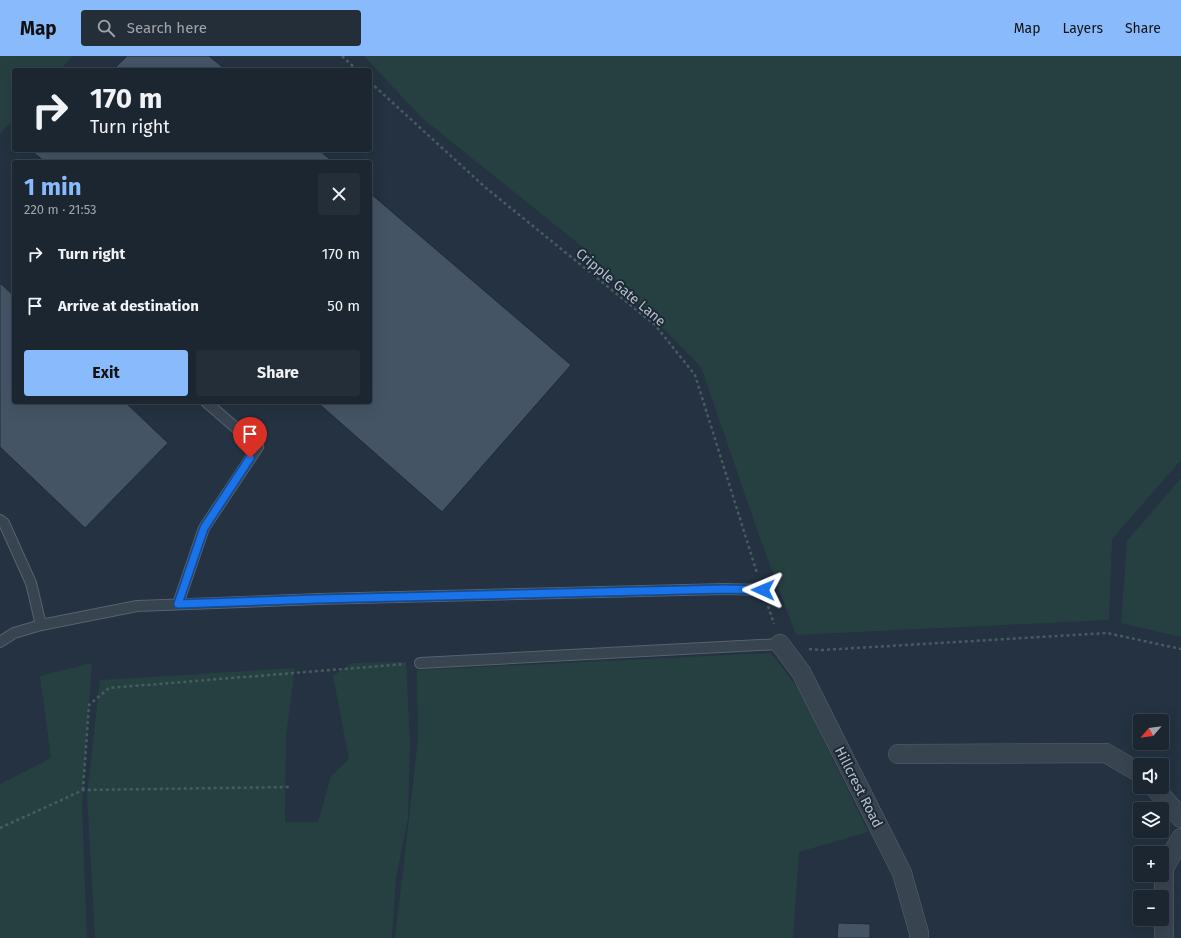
<!DOCTYPE html>
<html lang="en">
<head>
<meta charset="utf-8">
<style>
  :root { --surface:#1b2631; --page:#242e39; --text:#f1f3f6; --muted:#a0a5ab; --line:#39434d; --accent:#89bbfc }
  body { margin:0; font-family:"Fira Sans",sans-serif; background:var(--page); color:var(--text); height:100vh; display:flex; flex-direction:column; font-size:15px; white-space:nowrap }
  * { box-sizing:border-box; margin:0 }
  p { font-size:13px; color:var(--muted) }
  .icon { flex:none; width:22px; height:22px; fill:none; stroke:currentColor; stroke-width:2; stroke-linecap:round; stroke-linejoin:round }
  .map { position:relative; flex:1; overflow:hidden }
  .sheet { position:absolute; left:12px; top:104px; width:360px; height:244px; display:flex; flex-direction:column; background:var(--surface); border-radius:4px; box-shadow:0 4px 16px #0002,0 0 0 1px var(--line) }
  .sheet>* { flex:none }
  .top-card { position:absolute; left:12px; top:12px; width:360px; height:84px; border-radius:4px; box-shadow:0 4px 16px #0002,0 0 0 1px var(--line); background:#1b2631; color:var(--text); overflow:hidden }
  .needle { width:26px; rotate:242deg }
  .buttons { position:absolute; left:1133px; top:658px; display:grid; gap:8px }
  .buttons a { display:grid; place-items:center; width:36px; height:36px; border-radius:4px; background:var(--surface); box-shadow:0 4px 16px #0002,0 0 0 1px var(--line); font-size:20px }
  .pin { position:absolute; display:grid; place-items:center; width:34px; height:34px; color:#fff; margin:-41px -17px; border-radius:50% 50% 50% 0; rotate:-45deg; box-shadow:0 0 4px #0007 }
  .pin .icon { rotate:45deg }
  .me { position:absolute; width:44px; margin:-22px; rotate:271deg; stroke-linejoin:round; filter:drop-shadow(0 0 3px #0008) }
  .turn { display:flex; align-items:center; gap:14px; height:84px; padding:0 12px; font-size:18px }
  .turn .icon { width:52px; height:52px; stroke-width:2.5 }
  .turn b { display:block; font-size:28px; line-height:34px }
  .round { display:grid; place-items:center; flex:none; width:42px; height:42px; border-radius:4px; background:var(--page) }
  .overview { display:flex; align-items:center; justify-content:space-between; height:68px; padding:0 12px }
  h1 { font-size:24px; font-weight:700; line-height:30px; color:var(--accent) }
  .action { display:flex; gap:8px; margin-top:auto; padding:8px 12px }
  .action a { flex:1; height:46px; border-radius:4px; background:var(--accent); color:#111; font-size:16px; font-weight:700; line-height:46px; text-align:center }
  .action a+a { background:var(--page); color:var(--text) }
  ul { padding:0; list-style:none }
  li { display:flex; align-items:center; gap:12px; height:52px; padding:0 12px }
  li div { flex:1 }
  li b { display:block; font-size:15px }
  li em { font-style:normal }
  header { display:flex; align-items:center; gap:24px; box-sizing:border-box; height:56px; padding:0 20px; background:var(--accent); color:#111 }
  header strong { font-size:19px }
  nav { display:flex; gap:22px; margin-inline-start:auto; font-size:14px }
  .search { width:280px; height:36px; background:var(--page); display:flex; align-items:center; gap:10px; box-sizing:border-box; padding:0 14px; border-radius:4px; color:var(--muted); font-size:15px }
  .map>svg:first-child { display:block }
  .green { fill:#264042 }
  .building { fill:#455465; stroke:#1f2b38 }
  .lines { fill:none; stroke-linecap:round; stroke-linejoin:round }
  .service-casing { stroke:#56626e; stroke-width:12 }
  .minor-casing { stroke:#56626e; stroke-width:20 }
  .path { stroke:#455d5f; stroke-width:2.5; stroke-dasharray:3 3; stroke-linecap:butt }
  .service { stroke:#394451; stroke-width:10 }
  .minor { stroke:#394451; stroke-width:19 }
  .route-casing { stroke:#114b97; stroke-width:10 }
  .route { stroke:#1a73e8; stroke-width:7 }
  .labels { text-anchor:middle; stroke-width:4; stroke-linejoin:round; paint-order:stroke }
  .street-label { font-size:14px; fill:#b5bfcb; stroke:#1d2936 }
</style>
</head>
<body>
<header>
<strong>Map</strong>
<div class="search"><svg class="icon" aria-label="search" viewBox="0 0 24 24"><circle cx="10" cy="10" r="6"/><path d="M15 15l6 6"/></svg>Search here</div>
<nav><a>Map</a><a>Layers</a><a>Share</a></nav>
</header>
<div class="map">
<svg width="1181" height="882" viewBox="0 0 1181 882">
  <rect width="100%" height="100%" fill="#243241"/>
  <!-- green -->
  <path class="green" d="M0,0H73L60,14H14V63L0,78Z
    M364,0H1181V404L1112,483L1109,564L796,579L761,485L701,311L585,193L422,62Z
    M1181,422V581L1121,567L1127,485Z
    M771,597L799,634L868,776L799,796L793,882H395L418,685L417,614Z
    M406,606L410,685L408,762L396,822L392,882H95L87,738L100,624L295,612L286,680L285,766H318L331,720L349,703L333,620L351,607Z
    M92,607L82,750L87,882H0V728L51,702L40,620Z"/>
  <!-- building -->
  <path class="building" d="M127,0H209L226,14H113Z
    M37,94H319L333,106H45L34,97Z
    M370,137L571,309L442,456L317,346H370Z
    M0,227L14,240V346H125L168,387L85,472L0,391Z
    M838,867L870,868V882H837Z"/>
  <g class="lines">
    <defs>
      <path id="service" d="M0,464L4,467L31,527L41,569
        M178,548L204,472L258,391L206,346
        M0,586L14,577L41,569L137,550L318,543L725,533L763,534
        M420,607L780,588"/>
      <path id="minor" d="M780,588L801,616L902,817L919,877V882
        M898,698L1106,697L1140,717
        M1154,731L1181,762
        M1164,882V812L1181,782"/>
    </defs>
    <!-- service casing -->
    <use href="#service" class="service-casing"/>
    <!-- minor casing -->
    <use href="#minor" class="minor-casing"/>
    <!-- path -->
    <path class="path" d="M342,0L357,14
      M370,26L486,132L655,269L695,319L757,517
      M768,550L774,568
      M809,593L822,594L1107,577L1181,593
      M83,734L89,649L109,632L405,608
      M0,772L83,734L291,731"/>
    <!-- service -->
    <use href="#service" class="service"/>
    <!-- minor -->
    <use href="#minor" class="minor"/>
  </g>
  <g class="lines">
    <defs>
      <path id="route" d="M250,402L204,472L178,548L318,543L725,533L763,534"/>
    </defs>
    <!-- route casing -->
    <use href="#route" class="route-casing"/>
    <!-- route -->
    <use href="#route" class="route"/>
  </g>
  <g class="labels">
    <!-- street labels -->
    <g class="street-label">
      <text transform="translate(621 231) rotate(40)" y="5">Cripple Gate Lane</text>
      <text transform="translate(859 731) rotate(63)" y="5">Hillcrest Road</text>
    </g>
  </g>
</svg>
<div class="buttons">
<a><svg class="needle" viewBox="-14 -14 28 28"><path d="M0-13l5 13h-10z" fill="#e53935"/><path d="M0 13l5-13h-10z" fill="#a0a5ab"/></svg></a>
<a><svg class="icon" aria-label="sound" viewBox="0 0 24 24"><path d="M4 9h4l5-4v14l-5-4H4zM17 9q2 3 0 6"/></svg></a>
<a><svg class="icon" aria-label="layers" viewBox="0 0 24 24"><path d="M12 4l9 5-9 5-9-5zM3 14l9 5 9-5"/></svg></a>
<a>+</a>
<a>−</a>
</div>
<div class="pin" style="left:250px;top:402px;background:#d93025"><svg class="icon" aria-label="arrive" viewBox="0 0 24 24"><path d="M6 21V4h12l-3 4 3 4H6"/></svg></div>
<svg class="me" style="left:763px;top:534px" viewBox="-20 -20 40 40"><path d="M0-17L14 15 0 8-14 15z" fill="#1a73e8" stroke="#fff" stroke-width="4"/></svg>
<div class="top-card">
<div class="turn"><svg class="icon" aria-label="right" viewBox="0 0 24 24"><path d="M7 20v-9h11M14 6l5 5-5 5"/></svg><div><b>170 m</b>Turn right</div></div>
</div>
<section class="sheet">
<div class="overview"><div><h1>1 min</h1><p>220 m · 21:53</p></div><a class="round"><svg class="icon" aria-label="close" viewBox="0 0 24 24"><path d="M6 6l12 12M18 6L6 18"/></svg></a></div>
<ul>
<li><svg class="icon" aria-label="right" viewBox="0 0 24 24"><path d="M7 20v-9h11M14 6l5 5-5 5"/></svg><div><b>Turn right</b></div><em>170 m</em></li>
<li><svg class="icon" aria-label="arrive" viewBox="0 0 24 24"><path d="M6 21V4h12l-3 4 3 4H6"/></svg><div><b>Arrive at destination</b></div><em>50 m</em></li>
</ul>
<div class="action"><a>Exit</a><a>Share</a></div>
</section>
</div>
</body>
</html>
